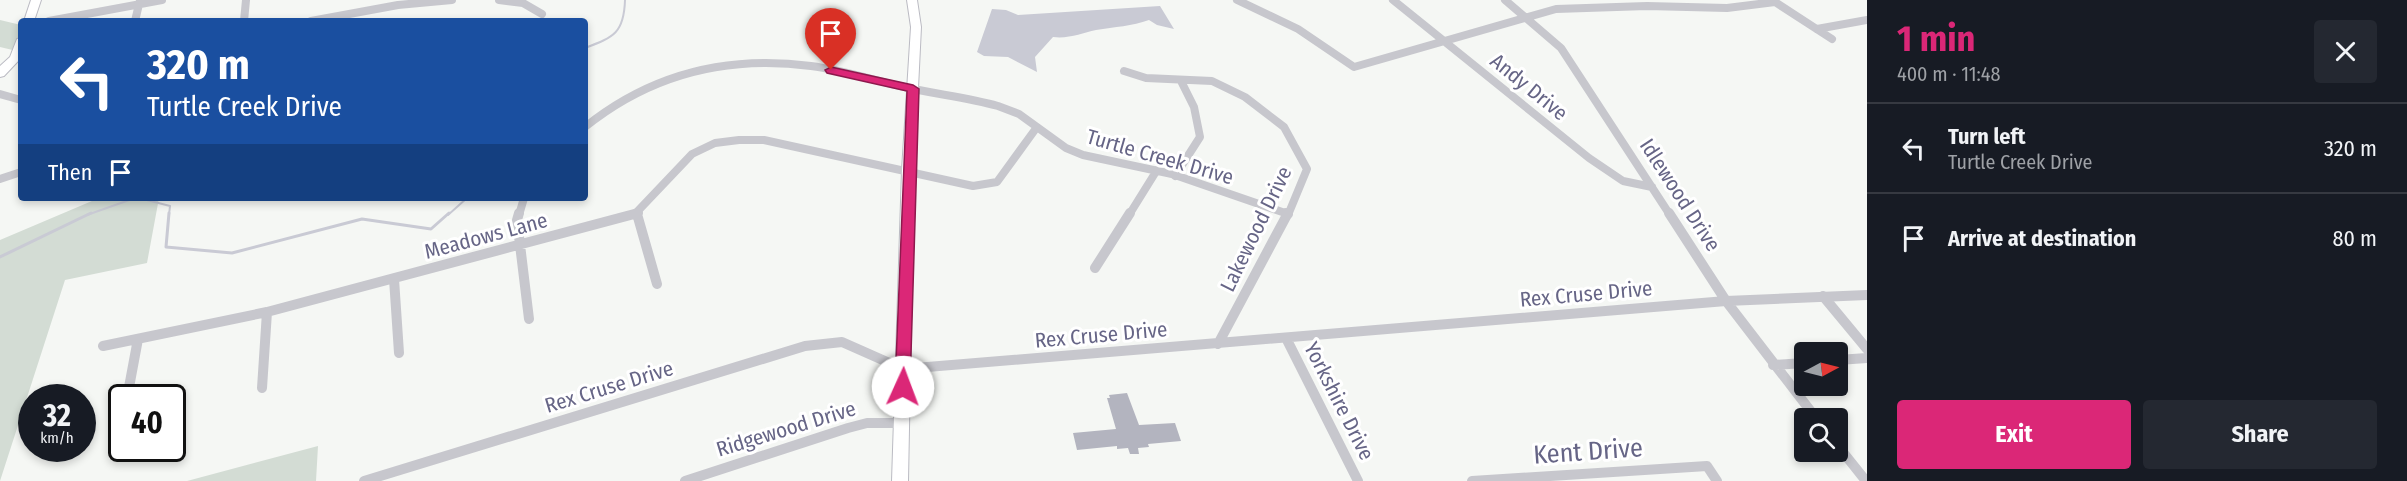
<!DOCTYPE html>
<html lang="en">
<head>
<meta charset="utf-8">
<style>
  :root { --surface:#171b24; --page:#242831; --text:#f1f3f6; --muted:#9ea1a6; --line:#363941; --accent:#db2777 }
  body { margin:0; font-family:"Fira Sans Condensed",sans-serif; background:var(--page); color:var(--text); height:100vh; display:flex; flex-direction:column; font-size:22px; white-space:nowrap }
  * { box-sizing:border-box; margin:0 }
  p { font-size:20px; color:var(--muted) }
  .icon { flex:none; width:33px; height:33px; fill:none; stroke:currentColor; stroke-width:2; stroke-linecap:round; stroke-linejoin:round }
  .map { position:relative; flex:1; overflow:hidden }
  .drawer { display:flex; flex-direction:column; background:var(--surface); width:540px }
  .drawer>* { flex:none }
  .guide { position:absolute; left:18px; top:18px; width:570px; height:183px; border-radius:6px; box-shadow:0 3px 9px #0003; background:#1a4fa0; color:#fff; overflow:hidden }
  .needle { width:39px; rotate:83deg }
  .buttons { position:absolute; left:1794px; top:342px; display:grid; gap:12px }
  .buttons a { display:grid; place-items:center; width:54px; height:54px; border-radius:6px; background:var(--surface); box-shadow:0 3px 9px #0003; font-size:30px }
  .speed { position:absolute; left:18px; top:384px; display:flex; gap:12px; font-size:30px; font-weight:700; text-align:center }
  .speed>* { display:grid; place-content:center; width:78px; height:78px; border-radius:50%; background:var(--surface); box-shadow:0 3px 9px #0003; line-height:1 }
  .speed small { font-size:15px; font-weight:400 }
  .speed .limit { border:3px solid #111; border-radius:9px; background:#fff; color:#111 }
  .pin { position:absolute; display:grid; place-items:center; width:51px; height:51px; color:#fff; margin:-62px -26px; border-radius:50% 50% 50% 0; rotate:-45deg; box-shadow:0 0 6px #0007 }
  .pin .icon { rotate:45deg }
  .me { position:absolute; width:66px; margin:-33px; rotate:2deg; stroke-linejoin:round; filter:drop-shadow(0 0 4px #0008) }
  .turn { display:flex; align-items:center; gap:21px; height:126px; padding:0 30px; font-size:27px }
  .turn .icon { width:78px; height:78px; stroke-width:2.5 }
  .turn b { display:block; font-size:42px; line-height:51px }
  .then { display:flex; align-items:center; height:57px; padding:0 30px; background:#0003; gap:12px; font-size:22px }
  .round { display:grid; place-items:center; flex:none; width:63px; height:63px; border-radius:6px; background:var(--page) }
  .head { display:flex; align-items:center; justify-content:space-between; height:102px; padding:0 30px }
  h1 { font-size:36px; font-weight:700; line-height:45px; color:var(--accent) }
  .action { display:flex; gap:12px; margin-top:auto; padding:12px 30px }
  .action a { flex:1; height:69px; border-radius:6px; background:var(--accent); color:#fff; font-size:24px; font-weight:700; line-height:69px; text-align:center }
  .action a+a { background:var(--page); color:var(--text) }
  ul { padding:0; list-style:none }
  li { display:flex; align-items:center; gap:18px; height:90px; padding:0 30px; border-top:2px solid var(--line) }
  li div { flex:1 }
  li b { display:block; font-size:22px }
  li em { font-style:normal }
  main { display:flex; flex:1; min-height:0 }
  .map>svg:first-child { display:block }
  .green { fill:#d3dcd4 }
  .water { fill:#c9cad4 }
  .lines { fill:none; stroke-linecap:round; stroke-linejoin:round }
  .stream-far1 { stroke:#c9cad4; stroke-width:2 }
  .stream { stroke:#c9cad4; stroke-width:3 }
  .building { fill:#b3b4bf }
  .secondary-casing { stroke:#bbbbc3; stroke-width:2 }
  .street-far1 { stroke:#c7c7cd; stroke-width:8 }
  .street { stroke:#c7c7cd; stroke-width:10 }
  .secondary { fill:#fff; fill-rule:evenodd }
  .route { fill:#db2777; stroke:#8e194d; stroke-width:1.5 }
  .labels { text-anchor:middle; stroke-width:6; stroke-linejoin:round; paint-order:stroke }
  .street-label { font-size:21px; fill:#666586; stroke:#fff }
  .near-street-label { font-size:26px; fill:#666586; stroke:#fff }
</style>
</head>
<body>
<main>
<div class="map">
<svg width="1867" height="481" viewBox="0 0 1867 481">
  <rect width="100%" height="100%" fill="#f5f7f4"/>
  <!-- green -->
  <path class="green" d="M0,20L21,25V52L0,47Z
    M99,198H159L147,263L65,280L0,481V240Z
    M318,446L316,481H187Z"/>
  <!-- water -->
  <path class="water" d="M1160,6L1174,29L1157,25L1149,20C1132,26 1115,27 1096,30C1082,33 1069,39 1053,37L1035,57L1037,72L1008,57L984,56L977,52L992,9L1006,10L1018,15Z"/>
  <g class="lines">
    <!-- stream-far1 -->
    <path class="stream-far1" d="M585,48C614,37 624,33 625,0
      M139,198L170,206L169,215
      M87,215L135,198
      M448,215L467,198"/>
    <!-- stream -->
    <path class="stream" d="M169,213L166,247L232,253L362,219L431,229L449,213
      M0,257L91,213"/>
  </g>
  <!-- building -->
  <path class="building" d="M1127,393L1139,425L1175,423L1181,441L1148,444L1149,447L1138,448L1139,454H1130L1128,448L1117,449V446L1077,450L1073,433L1116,429L1107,398H1110L1109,395Z"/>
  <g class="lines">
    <defs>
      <path id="secondary" d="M31,0H41L34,21H24Z
        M907,0H917L921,27L914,170L908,481H892L902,170L911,27Z
        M21,38V58L4,76L0,77V66L10,57L17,39Z"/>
    </defs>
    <!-- secondary casing -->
    <use href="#secondary" class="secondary-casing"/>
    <!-- street-far1 -->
    <path class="street-far1" d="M499,0L523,3L542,14
      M1237,0L1298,29L1354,67L1556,9L1647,6L1727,8L1775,2
      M1393,0L1589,158L1623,181L1652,187
      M1505,0L1561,48L1670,215
      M1772,0L1832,39
      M49,21L162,0
      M135,21L140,0
      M244,21L246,0
      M311,21L398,5L452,0
      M1817,29L1867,20
      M1124,71L1146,78L1212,81L1245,97L1284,127L1307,169L1288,215
      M0,94L21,100
      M585,127C651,74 727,55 811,66C841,70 870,79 900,86C933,94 966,97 998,106L1019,114L1066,148L1083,155L1172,174L1288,214
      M1175,176L1200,137L1194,107L1181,81
      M0,179L21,172
      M519,215L524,198
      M634,215L692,154L715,143L739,140H764L973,186L997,182L1037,127
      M1129,215L1157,170"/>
    <!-- street -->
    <path class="street" d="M519,213L517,220L529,319
      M1286,213L1288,214
      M1669,213L1726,301L1816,418
      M637,214L657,284
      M1095,268L1130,213
      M394,279L399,353
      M1823,296L1867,349
      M1286,338L1358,481
      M1218,344L1288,213
      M103,346L267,312L638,213
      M1838,360L1867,358
      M1773,365L1804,363
      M262,388L267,312
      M127,398L138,339
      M1838,446L1866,481
      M364,481L805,346L842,342L903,369L1726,301L1867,295
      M685,481L848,428L867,423H901
      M1472,481L1707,466L1717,481"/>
    <!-- secondary -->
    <use href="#secondary" class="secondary"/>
  </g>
  <!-- route -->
  <path class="route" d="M831,67L913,85L919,89L910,387L908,392L903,394L897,392L895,387L907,91L827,73L825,70Z"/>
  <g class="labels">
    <!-- street labels -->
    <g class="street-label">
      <text transform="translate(1529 87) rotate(39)" y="7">Andy Drive</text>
      <text transform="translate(1160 157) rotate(16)" y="7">Turtle Creek Drive</text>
      <text transform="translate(1680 195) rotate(57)" y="7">Idlewood Drive</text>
      <text transform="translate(1256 229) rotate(-64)" y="7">Lakewood Drive</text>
      <text transform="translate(486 236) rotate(-15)" y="7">Meadows Lane</text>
      <text transform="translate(1586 294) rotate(-5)" y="7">Rex Cruse Drive</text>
      <text transform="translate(1101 335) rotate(-5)" y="7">Rex Cruse Drive</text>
      <text transform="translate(609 387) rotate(-17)" y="7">Rex Cruse Drive</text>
      <text transform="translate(1339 401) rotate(63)" y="7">Yorkshire Drive</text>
      <text transform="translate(786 429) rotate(-17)" y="7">Ridgewood Drive</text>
    </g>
    <!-- near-street labels -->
    <g class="near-street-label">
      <text transform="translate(1588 451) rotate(-4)" y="9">Kent Drive</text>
    </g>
  </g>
</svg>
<div class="buttons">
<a><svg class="needle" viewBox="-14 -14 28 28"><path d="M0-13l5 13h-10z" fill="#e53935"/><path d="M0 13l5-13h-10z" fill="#9ea1a6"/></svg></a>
<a><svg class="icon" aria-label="search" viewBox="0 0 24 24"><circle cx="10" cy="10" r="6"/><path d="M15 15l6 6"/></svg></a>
</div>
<div class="speed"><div>32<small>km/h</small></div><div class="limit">40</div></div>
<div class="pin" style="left:831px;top:70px;background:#d93025"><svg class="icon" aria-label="arrive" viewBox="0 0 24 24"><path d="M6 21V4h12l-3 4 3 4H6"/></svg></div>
<svg class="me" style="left:903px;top:387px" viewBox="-20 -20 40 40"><circle r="19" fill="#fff"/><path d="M0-13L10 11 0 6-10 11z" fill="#db2777"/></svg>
<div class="guide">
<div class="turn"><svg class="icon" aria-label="left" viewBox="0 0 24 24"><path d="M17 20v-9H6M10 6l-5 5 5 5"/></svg><div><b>320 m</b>Turtle Creek Drive</div></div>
<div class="then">Then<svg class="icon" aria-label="arrive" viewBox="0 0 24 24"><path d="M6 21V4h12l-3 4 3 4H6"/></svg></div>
</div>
</div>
<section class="drawer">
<div class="head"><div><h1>1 min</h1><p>400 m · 11:48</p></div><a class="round"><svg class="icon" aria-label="close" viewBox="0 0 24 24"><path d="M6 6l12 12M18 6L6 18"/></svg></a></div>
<ul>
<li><svg class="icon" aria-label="left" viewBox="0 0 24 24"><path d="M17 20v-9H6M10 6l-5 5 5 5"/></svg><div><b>Turn left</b><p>Turtle Creek Drive</p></div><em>320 m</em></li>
<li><svg class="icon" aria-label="arrive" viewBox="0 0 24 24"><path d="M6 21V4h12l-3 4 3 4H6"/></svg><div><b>Arrive at destination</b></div><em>80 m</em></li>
</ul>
<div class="action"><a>Exit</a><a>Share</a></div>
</section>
</main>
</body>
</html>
